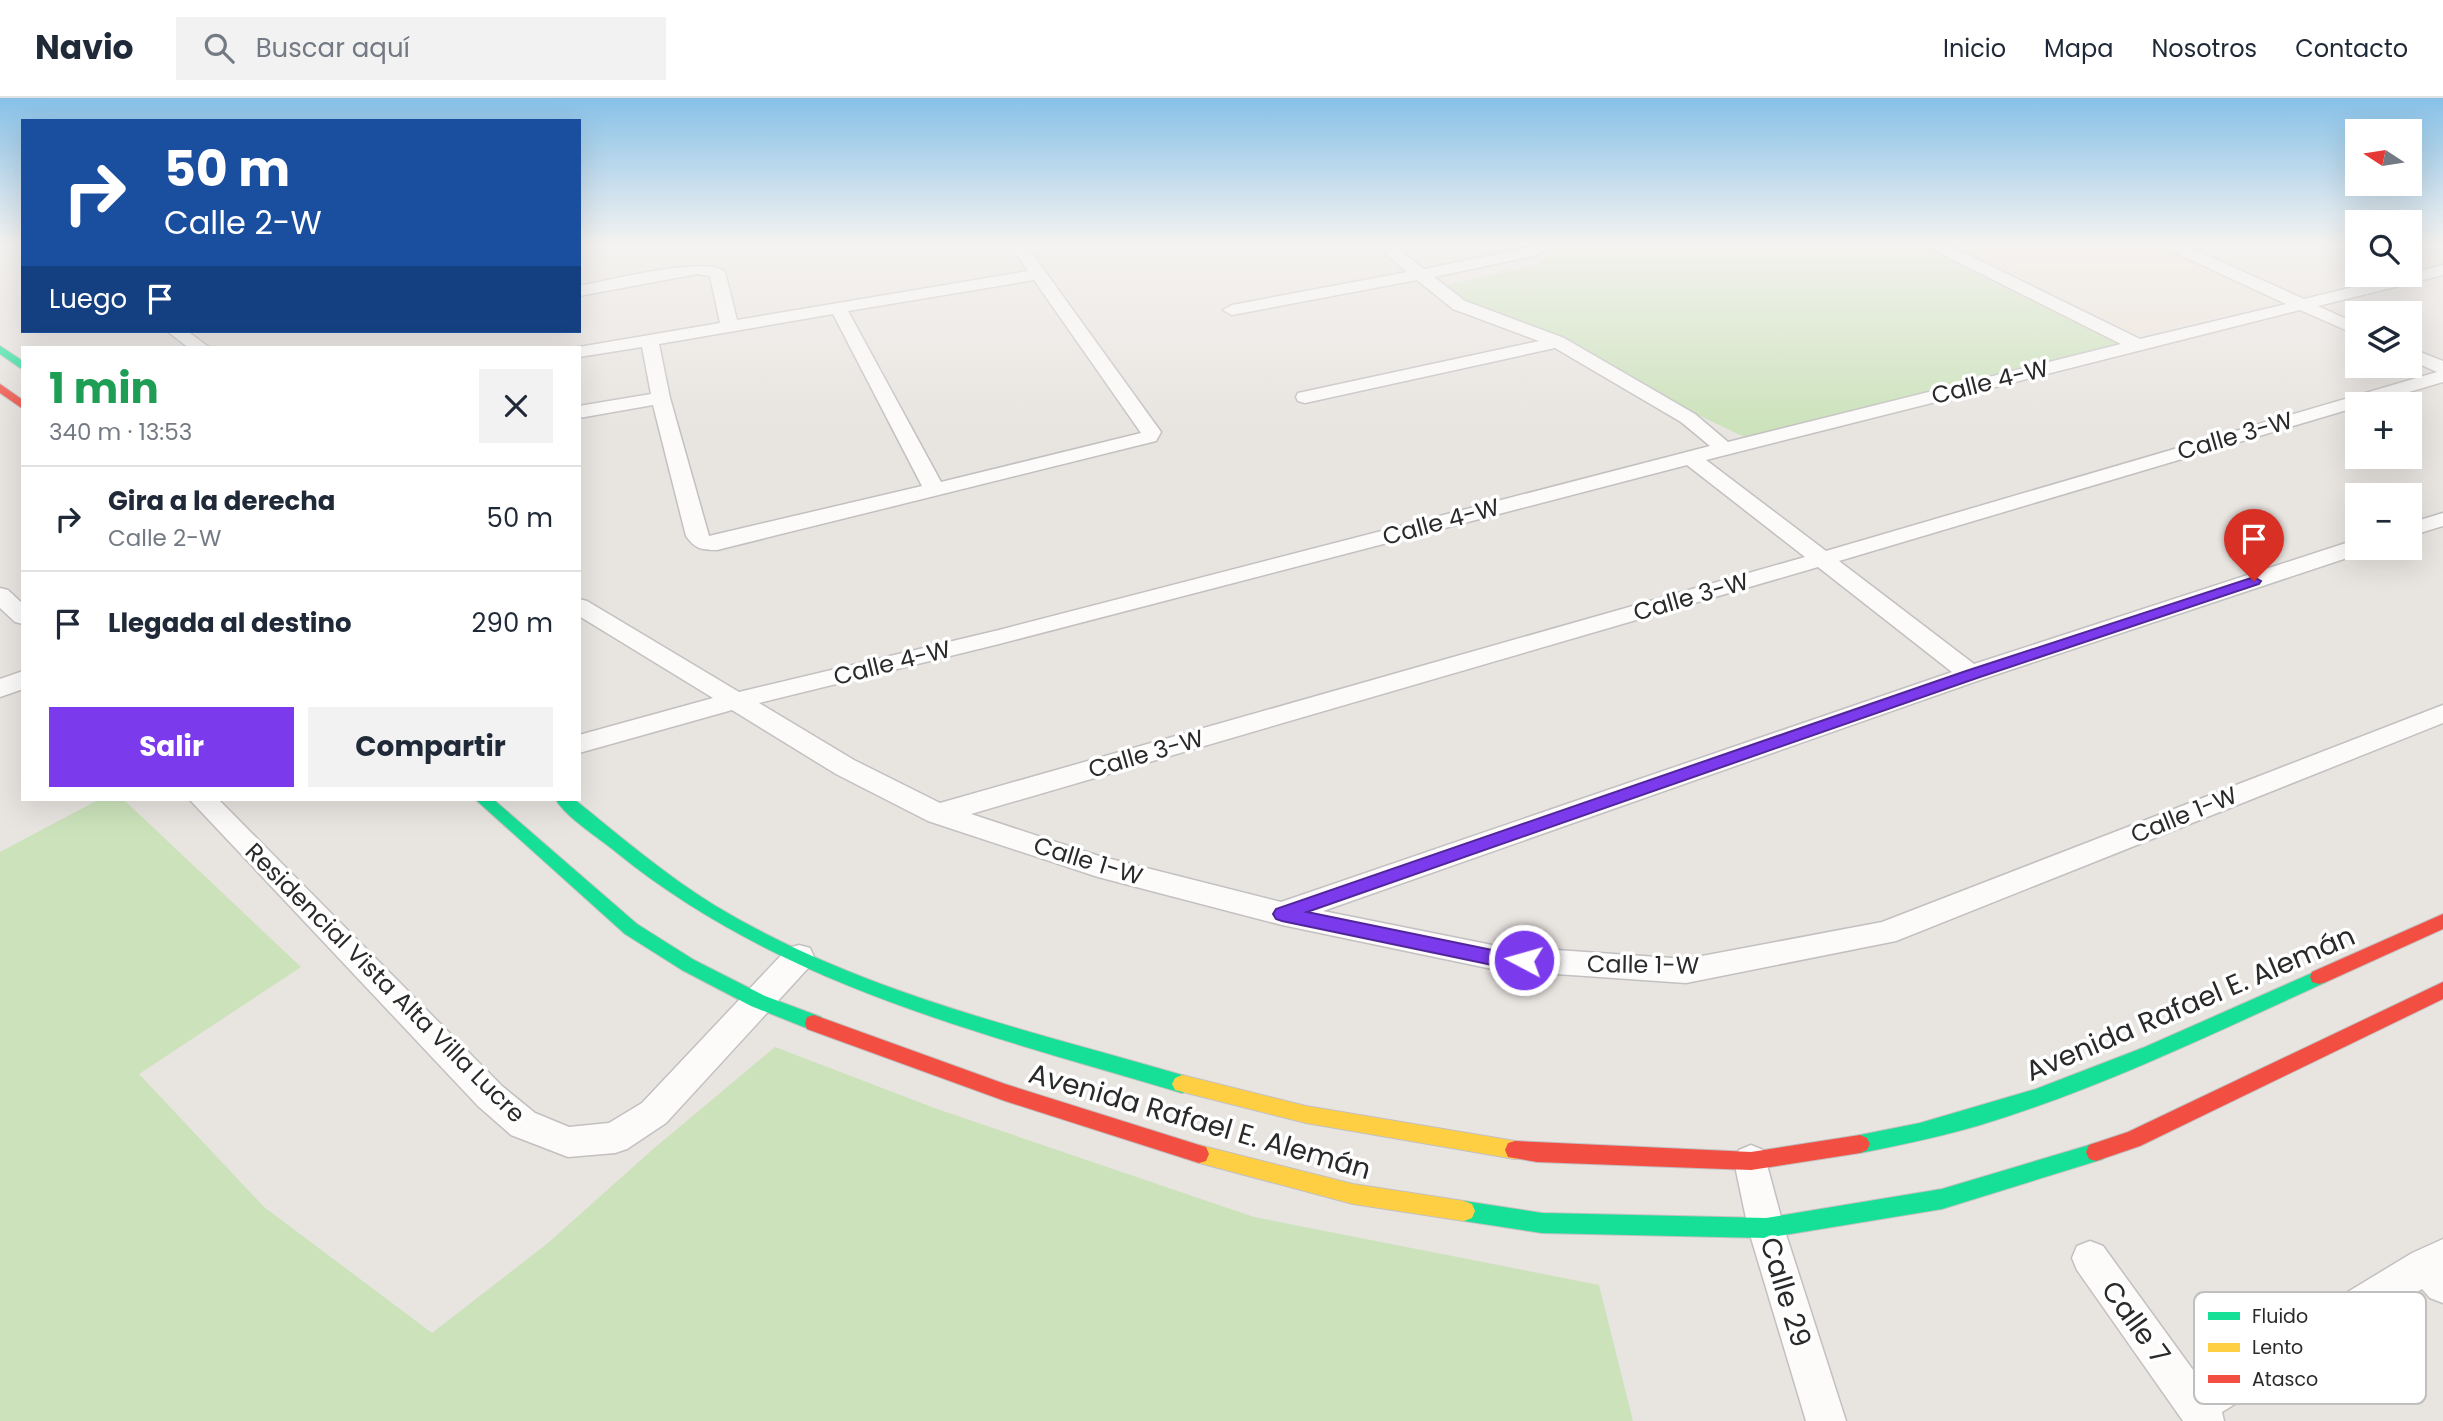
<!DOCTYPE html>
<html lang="es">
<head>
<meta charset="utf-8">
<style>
  :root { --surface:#fff; --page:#f2f2f3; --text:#1f2937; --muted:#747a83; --line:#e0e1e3; --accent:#7c3aed }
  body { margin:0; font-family:Poppins,sans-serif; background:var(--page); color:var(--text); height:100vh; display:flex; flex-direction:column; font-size:26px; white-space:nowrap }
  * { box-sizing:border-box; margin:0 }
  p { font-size:23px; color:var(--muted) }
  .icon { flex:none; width:38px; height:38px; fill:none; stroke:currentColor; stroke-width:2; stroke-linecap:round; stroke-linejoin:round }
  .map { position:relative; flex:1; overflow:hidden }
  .panel { position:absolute; left:21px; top:248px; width:560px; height:455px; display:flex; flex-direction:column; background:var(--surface); border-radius:0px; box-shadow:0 7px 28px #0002 }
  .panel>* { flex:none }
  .top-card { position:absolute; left:21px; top:21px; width:560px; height:214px; border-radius:0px; box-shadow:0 7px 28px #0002; background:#1a4fa0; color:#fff; overflow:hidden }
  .needle { width:46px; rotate:282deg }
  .controls { position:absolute; left:2345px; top:21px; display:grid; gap:14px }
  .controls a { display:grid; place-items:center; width:77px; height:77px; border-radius:0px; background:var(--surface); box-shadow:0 7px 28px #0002; font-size:35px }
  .pin { position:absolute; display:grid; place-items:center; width:60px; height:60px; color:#fff; margin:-72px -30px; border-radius:50% 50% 50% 0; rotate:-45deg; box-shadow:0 0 7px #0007 }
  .pin .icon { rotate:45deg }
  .me { position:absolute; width:77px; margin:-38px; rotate:276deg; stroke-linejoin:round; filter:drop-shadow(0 0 5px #0008) }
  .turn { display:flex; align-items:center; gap:24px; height:147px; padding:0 28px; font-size:32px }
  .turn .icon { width:91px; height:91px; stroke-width:2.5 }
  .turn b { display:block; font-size:49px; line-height:60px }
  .then { display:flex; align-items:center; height:66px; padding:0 28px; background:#0003; gap:14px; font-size:26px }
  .round { display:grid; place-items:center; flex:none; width:74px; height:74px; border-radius:0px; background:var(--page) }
  .head { display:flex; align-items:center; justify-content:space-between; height:119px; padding:0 28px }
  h1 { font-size:42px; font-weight:700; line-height:52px; color:#1e9e55 }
  .action { display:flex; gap:14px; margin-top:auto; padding:14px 28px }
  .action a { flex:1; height:80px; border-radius:0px; background:var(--accent); color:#fff; font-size:28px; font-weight:700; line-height:80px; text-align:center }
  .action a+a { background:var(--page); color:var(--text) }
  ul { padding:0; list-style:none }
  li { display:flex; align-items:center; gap:21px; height:105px; padding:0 28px; border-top:2px solid var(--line) }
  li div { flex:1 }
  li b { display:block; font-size:26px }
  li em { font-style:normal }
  header { display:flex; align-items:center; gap:42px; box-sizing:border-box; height:98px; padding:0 35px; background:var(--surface); border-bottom:2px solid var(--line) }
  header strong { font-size:33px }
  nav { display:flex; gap:38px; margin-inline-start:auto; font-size:24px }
  .search { width:490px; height:63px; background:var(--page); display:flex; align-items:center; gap:18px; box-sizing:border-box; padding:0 24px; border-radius:0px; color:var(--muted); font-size:26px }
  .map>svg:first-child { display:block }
  .education { fill:#ebe2d5 }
  .green { fill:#cbe2ba }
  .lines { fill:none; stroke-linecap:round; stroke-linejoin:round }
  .street-casing { stroke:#c2c0c1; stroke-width:3 }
  .fast-casing { stroke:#c2c0c1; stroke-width:2 }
  .slow-casing { stroke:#c2c0c1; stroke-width:2 }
  .jam-casing { stroke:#c2c0c1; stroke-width:2 }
  .street { fill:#fcfbfa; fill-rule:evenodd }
  .fast { fill:#16e098; fill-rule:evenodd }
  .slow { fill:#ffcf43; fill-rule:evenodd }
  .jam { fill:#f24e42; fill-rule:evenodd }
  .route { fill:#7c3aed; stroke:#51269a; stroke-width:2 }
  .labels { text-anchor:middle; stroke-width:7; stroke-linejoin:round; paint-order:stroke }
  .street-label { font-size:24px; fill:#2a2a2a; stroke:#fff }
  .near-street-label { font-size:28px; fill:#2a2a2a; stroke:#fff }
  .key { fill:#fff; stroke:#bfbfbf; stroke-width:2 }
  .key-label { font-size:19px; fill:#2a2a2a }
</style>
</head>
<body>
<header>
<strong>Navio</strong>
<div class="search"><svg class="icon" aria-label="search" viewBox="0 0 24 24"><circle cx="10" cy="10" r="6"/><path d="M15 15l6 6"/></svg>Buscar aquí</div>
<nav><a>Inicio</a><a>Mapa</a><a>Nosotros</a><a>Contacto</a></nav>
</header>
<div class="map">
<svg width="2443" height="1323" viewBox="0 0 2443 1323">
  <rect width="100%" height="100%" fill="#e8e4e0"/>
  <!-- education -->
  <path class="education" d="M1957,147H2160L2279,204L2134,238Z"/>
  <!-- green -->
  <path class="green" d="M1557,147H1936L2137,247L1755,344L1480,213L1447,187L1535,167L1553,156Z
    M98,702H124L301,869L139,976L264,1109L432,1235L548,1145L652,1052L775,949L937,1011L1254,1119L1599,1187L1633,1323H0V754Z"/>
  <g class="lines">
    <defs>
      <path id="street" d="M1010,147H1026L1161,334L1156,343L717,452C702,452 695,451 686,438L653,307L579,320V308L651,296L642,249L579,259V250H573L720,225L710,178L697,176L579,198V188C606,183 708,157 725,174L737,222L1028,173ZM1034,182L1141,335L941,384L848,213ZM833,216L922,388L709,438L670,300L659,246Z
        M1375,147H1393L1424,171L1527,150L1531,147H1549L1538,157L1434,179L1465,203L1564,240L1695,316L1728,344L2121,246L1930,150L1928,147H1948L2140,241L2286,206L2165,150L2163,147H2184L2304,201L2443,167V177L2318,208L2357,226V237L2300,212L1706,362L1826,453L2437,274L2410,262V250L2443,263V284L2368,306H2357V309L1839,463L1974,566L2349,444L2357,442V450H2367L2365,454L1980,582L1323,813L1497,848L1686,861L1882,824L2443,607V625L1896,843L1686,885L1497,872L1282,827L1098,779L928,723L836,676L732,612L579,655V637L713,600L579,518V501L587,503L739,594L999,532L1710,348L1681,324L1555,250L1305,305L1298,303L1296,299L1298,295L1539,243L1453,211L1417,182L1232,217L1223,212L1232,207L1407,174ZM1687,367L1805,459L940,705L854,662L759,605L999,546ZM1818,469L1952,574L1281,804L1099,758L971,716Z
        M167,233H187L210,250H189Z
        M2443,415V428L2410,438V425Z
        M0,490L8,492L23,506V526L15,524L0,510Z
        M23,573V591L0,599V581Z
        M190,702H219L502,988L535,1015L569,1029L609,1025L642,1005L788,850L799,847L810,850L814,859L810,868L666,1025L627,1051L615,1055L568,1059L511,1037L478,1008Z
        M1751,1047L1763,1052L1784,1130L1846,1323H1806L1748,1130L1734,1063L1739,1052Z
        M2443,1141V1205L2430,1200L2422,1191L2222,1314L2224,1323H2183L2077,1172L2072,1160L2077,1148L2090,1143L2103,1148L2201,1283L2412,1155Z"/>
      <path id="fast" d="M0,248L23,263V272L0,256Z
        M476,702H494L637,826L694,862L765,898L821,919L823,925L821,931L814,933L751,908L682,872L625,836Z
        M556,702H575C620,738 665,777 714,807C857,894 1024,931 1182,977L1189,980L1192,986L1189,992L1182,995C982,935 781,888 616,754C599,740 567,720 556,702Z
        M2319,872L2326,874L2328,879L2326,884C2212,936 2099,991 1980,1027C1940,1039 1900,1047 1860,1055L1853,1052L1850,1046L1853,1040L1860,1037L1920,1025L2036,991L2145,949Z
        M2096,1045L2103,1047L2106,1054L2103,1061L1942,1111L1766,1140L1542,1135L1464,1123L1456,1120L1453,1113L1456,1106L1464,1103L1542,1115L1766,1120L1942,1091Z"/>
      <path id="slow" d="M1182,977L1306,1008L1515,1043L1522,1045L1525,1052L1522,1059L1515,1061L1306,1025L1175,992L1172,986L1175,980Z
        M1199,1047L1353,1086L1464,1103L1472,1106L1475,1113L1472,1120L1464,1123L1353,1106L1192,1063L1189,1056L1192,1049Z"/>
      <path id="jam" d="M0,286L23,302V311L0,295Z
        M2443,816V831L2326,884L2319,886L2312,884L2310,879L2312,874Z
        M2443,884V901L2140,1048L2096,1063L2089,1061L2086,1054L2089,1047L2128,1034Z
        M814,917L1005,986L1199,1047L1206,1049L1209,1056L1206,1063L1199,1065L1005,1003L807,931L805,925L807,919Z
        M1860,1037L1867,1040L1870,1046L1867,1052L1860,1055L1751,1072L1537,1064L1508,1059L1505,1052L1508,1045L1515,1043L1751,1054Z"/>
    </defs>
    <!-- street casing -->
    <use href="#street" class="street-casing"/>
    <!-- fast casing -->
    <use href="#fast" class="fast-casing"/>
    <!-- slow casing -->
    <use href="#slow" class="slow-casing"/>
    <!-- jam casing -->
    <use href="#jam" class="jam-casing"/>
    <!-- street -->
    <use href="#street" class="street"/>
    <!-- fast -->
    <use href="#fast" class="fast"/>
    <!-- slow -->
    <use href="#slow" class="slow"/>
    <!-- jam -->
    <use href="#jam" class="jam"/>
  </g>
  <!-- sky -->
  <linearGradient id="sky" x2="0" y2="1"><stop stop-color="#87c1e8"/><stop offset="0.44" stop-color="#f5f3f1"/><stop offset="1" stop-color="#f5f3f1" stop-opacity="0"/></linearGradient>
  <rect width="2443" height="332" fill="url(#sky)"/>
  <!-- route -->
  <path class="route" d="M2254,479L2261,483L2259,486L1977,580L1307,814L1497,853L1530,857L1533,862L1530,867L1524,870L1497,868L1282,823L1276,821L1273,816L1276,811L1966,573Z"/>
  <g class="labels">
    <!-- street labels -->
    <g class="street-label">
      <text transform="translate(1990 284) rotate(-14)" y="8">Calle 4-W</text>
      <text transform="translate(2235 338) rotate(-16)" y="8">Calle 3-W</text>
      <text transform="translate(1441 424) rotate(-15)" y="8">Calle 4-W</text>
      <text transform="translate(1691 499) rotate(-16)" y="8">Calle 3-W</text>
      <text transform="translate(892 565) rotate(-14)" y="8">Calle 4-W</text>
      <text transform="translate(1146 656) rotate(-16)" y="8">Calle 3-W</text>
      <text transform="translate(2184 717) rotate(-22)" y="8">Calle 1-W</text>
      <text transform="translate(1088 763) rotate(17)" y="8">Calle 1-W</text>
      <text transform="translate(1643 867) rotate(1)" y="8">Calle 1-W</text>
      <text transform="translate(385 885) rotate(45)" y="8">Residencial Vista Alta Villa Lucre</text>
    </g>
    <!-- near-street labels -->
    <g class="near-street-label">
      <text transform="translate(2190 905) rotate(-23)" y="10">Avenida Rafael E. Alemán</text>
      <text transform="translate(1200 1023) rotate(16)" y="10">Avenida Rafael E. Alemán</text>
      <text transform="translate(1786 1194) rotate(73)" y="10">Calle 29</text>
      <text transform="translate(2136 1224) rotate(54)" y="10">Calle 7</text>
    </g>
  </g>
  <!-- legend -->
  <rect x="2194" y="1194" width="232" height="112" rx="10" class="key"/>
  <rect x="2208" y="1214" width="32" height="8" fill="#16e098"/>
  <rect x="2208" y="1245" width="32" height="9" fill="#ffcf43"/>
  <rect x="2208" y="1277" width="32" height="8" fill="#f24e42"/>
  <g class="key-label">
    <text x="2252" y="1225">Fluido</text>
    <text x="2252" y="1256">Lento</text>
    <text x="2252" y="1288">Atasco</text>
  </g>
</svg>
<div class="controls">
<a><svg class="needle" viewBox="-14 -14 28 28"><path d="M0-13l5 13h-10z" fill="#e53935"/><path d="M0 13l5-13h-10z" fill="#747a83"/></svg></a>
<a><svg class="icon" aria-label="search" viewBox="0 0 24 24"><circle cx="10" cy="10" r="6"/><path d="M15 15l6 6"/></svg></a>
<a><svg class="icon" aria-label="layers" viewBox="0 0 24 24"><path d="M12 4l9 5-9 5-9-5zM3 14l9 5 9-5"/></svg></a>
<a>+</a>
<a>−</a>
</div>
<div class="pin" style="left:2254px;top:483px;background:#d93025"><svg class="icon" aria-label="arrive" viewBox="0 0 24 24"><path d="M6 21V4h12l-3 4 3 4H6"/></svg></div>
<svg class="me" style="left:1524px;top:862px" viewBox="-20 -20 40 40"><circle r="17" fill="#7c3aed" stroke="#fff" stroke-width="3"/><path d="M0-11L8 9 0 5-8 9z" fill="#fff"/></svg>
<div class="top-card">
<div class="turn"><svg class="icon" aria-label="right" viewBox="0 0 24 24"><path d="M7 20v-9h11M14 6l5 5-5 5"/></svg><div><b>50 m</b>Calle 2-W</div></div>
<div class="then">Luego<svg class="icon" aria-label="arrive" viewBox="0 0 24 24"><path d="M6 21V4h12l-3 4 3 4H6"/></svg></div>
</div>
<section class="panel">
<div class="head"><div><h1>1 min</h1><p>340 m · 13:53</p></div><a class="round"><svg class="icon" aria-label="close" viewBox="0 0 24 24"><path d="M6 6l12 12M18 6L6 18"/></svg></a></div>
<ul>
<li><svg class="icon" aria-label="right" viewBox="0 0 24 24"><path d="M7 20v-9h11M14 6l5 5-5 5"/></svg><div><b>Gira a la derecha</b><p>Calle 2-W</p></div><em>50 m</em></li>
<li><svg class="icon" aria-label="arrive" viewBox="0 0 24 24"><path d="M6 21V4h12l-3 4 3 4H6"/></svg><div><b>Llegada al destino</b></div><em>290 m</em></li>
</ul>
<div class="action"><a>Salir</a><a>Compartir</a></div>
</section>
</div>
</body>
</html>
